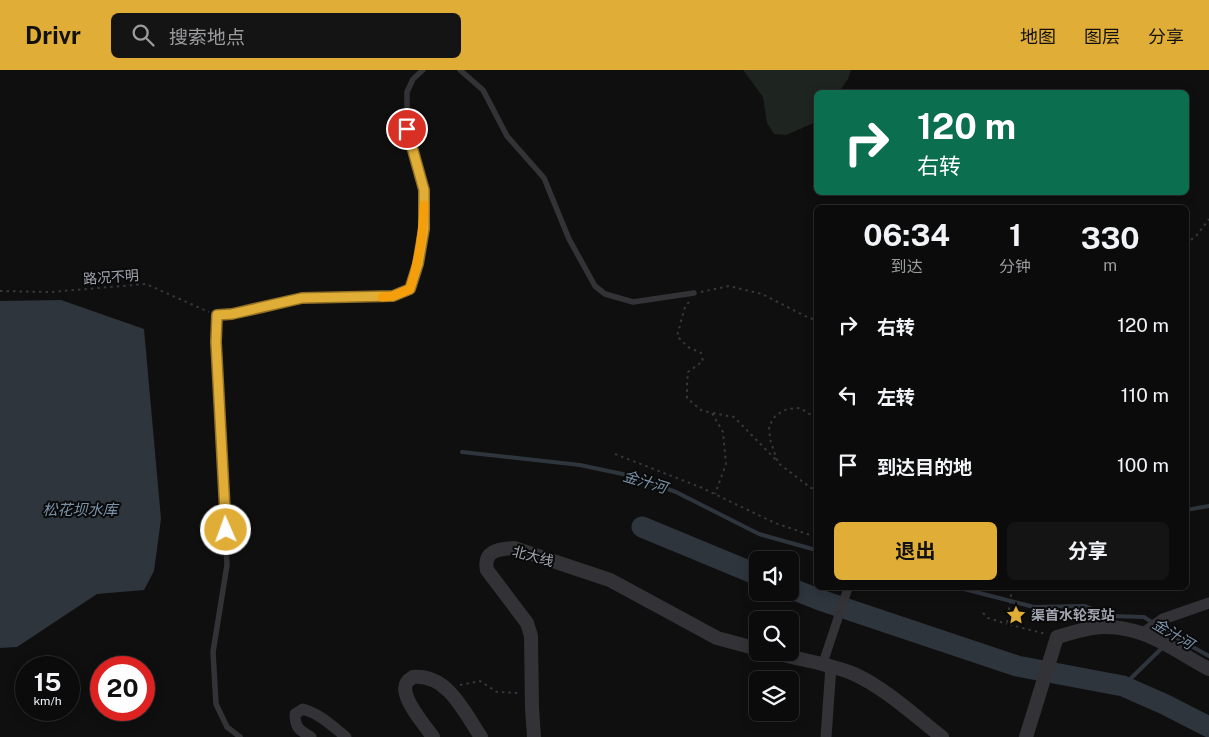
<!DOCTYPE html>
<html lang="zh">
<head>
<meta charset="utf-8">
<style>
  :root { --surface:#0b0b0c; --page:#141415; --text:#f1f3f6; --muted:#9a9b9d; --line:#2b2b2d; --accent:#e0ad37 }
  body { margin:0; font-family:"Public Sans","Noto Sans SC",sans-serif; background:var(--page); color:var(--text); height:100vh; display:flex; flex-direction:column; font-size:19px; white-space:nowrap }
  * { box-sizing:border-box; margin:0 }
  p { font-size:16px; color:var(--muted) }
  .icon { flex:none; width:28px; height:28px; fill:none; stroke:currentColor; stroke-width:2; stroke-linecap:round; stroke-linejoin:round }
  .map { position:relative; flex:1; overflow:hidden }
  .details { position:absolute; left:814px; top:135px; width:375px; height:385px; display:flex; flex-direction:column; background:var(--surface); border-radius:8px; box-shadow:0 2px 12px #0003,0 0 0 1px var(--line) }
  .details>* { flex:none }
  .top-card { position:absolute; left:814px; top:20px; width:375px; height:105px; border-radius:8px; box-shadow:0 2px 12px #0003,0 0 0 1px var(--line); background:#0b6e4f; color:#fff; overflow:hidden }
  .tools { position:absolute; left:749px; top:481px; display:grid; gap:10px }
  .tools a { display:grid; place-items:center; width:50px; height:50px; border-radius:8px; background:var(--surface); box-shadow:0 2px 12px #0003,0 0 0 1px var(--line); font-size:25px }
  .speed { position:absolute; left:15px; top:586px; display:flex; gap:10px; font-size:25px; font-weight:700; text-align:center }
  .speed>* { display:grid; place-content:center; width:65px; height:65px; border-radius:50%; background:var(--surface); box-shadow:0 2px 12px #0003,0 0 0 1px var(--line); line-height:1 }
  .speed small { font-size:12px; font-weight:400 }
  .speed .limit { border:8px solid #d22; background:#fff; color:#111 }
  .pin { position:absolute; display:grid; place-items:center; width:42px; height:42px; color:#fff; margin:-21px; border:2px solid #fff; border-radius:50%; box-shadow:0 1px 5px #0007 }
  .me { position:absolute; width:55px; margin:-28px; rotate:358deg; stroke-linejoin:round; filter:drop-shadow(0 0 4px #0008) }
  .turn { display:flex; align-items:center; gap:18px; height:105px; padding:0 20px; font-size:22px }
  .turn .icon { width:65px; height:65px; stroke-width:2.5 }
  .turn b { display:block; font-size:35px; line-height:42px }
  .eta { display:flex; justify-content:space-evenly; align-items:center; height:85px; text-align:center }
  .eta b { font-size:30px; font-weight:700; line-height:35px }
  .action { display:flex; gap:10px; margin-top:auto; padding:10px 20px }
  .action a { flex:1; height:58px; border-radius:8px; background:var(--accent); color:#111; font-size:20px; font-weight:700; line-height:58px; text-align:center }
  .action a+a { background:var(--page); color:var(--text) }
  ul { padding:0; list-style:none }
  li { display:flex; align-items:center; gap:15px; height:70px; padding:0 20px }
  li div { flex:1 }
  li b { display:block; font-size:19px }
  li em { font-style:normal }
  header { display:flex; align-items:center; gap:30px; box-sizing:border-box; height:70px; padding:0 25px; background:var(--accent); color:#111 }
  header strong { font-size:24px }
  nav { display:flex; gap:28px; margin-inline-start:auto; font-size:18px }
  .search { width:350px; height:45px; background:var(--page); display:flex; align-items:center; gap:12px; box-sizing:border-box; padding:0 18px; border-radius:8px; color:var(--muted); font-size:19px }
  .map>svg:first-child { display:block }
  .green { fill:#1e241f }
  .water { fill:#2e353c }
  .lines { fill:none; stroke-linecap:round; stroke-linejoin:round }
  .stream { stroke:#2e353c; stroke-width:4 }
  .river { stroke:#2e353c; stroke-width:21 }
  .path { stroke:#37383c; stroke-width:2; stroke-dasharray:2.5 4; stroke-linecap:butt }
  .service { stroke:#333337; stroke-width:5.5 }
  .pedestrian { stroke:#333337; stroke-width:9 }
  .minor { stroke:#333337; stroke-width:11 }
  .tertiary { stroke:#333337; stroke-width:14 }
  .route-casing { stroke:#927024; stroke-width:12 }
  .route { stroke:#e0ad37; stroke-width:9 }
  .slow { stroke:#f59e0b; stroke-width:9 }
  .labels { text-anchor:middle; stroke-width:4; stroke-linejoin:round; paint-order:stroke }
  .street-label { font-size:14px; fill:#a1a5b0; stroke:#0a0a0b }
  .poi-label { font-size:14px; font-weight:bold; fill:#a1a5b0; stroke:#0a0a0b; text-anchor:start }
  .water-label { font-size:15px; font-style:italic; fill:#7b92a9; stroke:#0a0a0b }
</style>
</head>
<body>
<header>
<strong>Drivr</strong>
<div class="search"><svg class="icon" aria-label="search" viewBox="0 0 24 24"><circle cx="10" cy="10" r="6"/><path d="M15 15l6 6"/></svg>搜索地点</div>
<nav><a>地图</a><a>图层</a><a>分享</a></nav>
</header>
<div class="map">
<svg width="1209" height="667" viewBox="0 0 1209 667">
  <rect width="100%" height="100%" fill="#0f0f10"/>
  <!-- green -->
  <path class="green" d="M743,0H851L848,9L839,22H816V52L786,65L774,64L767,53L763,27Z"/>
  <!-- water -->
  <path class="water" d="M61,230L144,259L161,449L154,501L144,520L97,524L17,577L0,578V231Z"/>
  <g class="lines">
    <!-- stream -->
    <path class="stream" d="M462,382L580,395L632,406L676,422L759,464L816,480
      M1186,440L1209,436
      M960,518L1034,537L1084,536L1111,546L1144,547L1173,566L1209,586
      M1123,616L1163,577"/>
    <!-- river -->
    <path class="river" d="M642,457L758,505
      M790,518L820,530L1017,596L1123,616L1164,634L1209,657"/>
    <!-- path -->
    <path class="path" d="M1186,174L1197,165L1209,149
      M0,221L51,222L146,214L209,242
      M701,222L729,216L762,224L807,247L816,250
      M689,232L685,237L677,266L688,277L701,283L703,291L688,302L687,312V328L701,340L712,343L723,362L726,394L715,424
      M713,343L734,347L777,391
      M816,348L800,338L787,339L776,345L769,356L770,369L778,393L811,418L816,419
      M615,384L700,417L775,453L816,467
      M1012,518L1007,554L1046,564
      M983,543L988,548L1007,554
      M460,615L480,611L497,622L519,623"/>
    <!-- service -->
    <path class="service" d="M460,0L483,20L507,66L544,108L569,169L595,216L605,224L633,232L694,223
      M240,667L227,657L216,634L213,582L227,495L216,272L217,245L232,244L302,228L393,226L410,219L418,194L424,159V120L407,59V22L413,9L423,0"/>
    <!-- pedestrian -->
    <path class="pedestrian" d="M823,593L848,518"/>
    <!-- minor -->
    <path class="minor" d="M1143,563L1163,549L1209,533
      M311,667C299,660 295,658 295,644L303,639C320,644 332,656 346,667
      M826,667L831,596"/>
    <!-- tertiary -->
    <path class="tertiary" d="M772,582C799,590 828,593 854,604C885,618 915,646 942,667
      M433,667C425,655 398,626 407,612C408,610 411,609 413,607C448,604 464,642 481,667
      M534,667L532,638L531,566L527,553L487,500C483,481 498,479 514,478L610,510L717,568L758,579
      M1026,667L1057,567C1072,563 1088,557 1103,557C1146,556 1173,580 1209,599"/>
  </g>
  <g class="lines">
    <defs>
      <path id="route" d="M226,460L216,272L217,245L232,244L302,228L393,226L410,219L418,194L424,159V120L407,59"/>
    </defs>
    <!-- route casing -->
    <use href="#route" class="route-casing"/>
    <!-- route -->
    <use href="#route" class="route"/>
    <!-- slow -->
    <path class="slow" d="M382,227L393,226L410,219C419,191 423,165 424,135"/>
  </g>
  <!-- icons -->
  <defs>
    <symbol id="sight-bare" viewBox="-9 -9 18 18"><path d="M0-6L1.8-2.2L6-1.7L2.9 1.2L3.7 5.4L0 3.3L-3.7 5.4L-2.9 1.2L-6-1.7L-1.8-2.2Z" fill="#e0ad37" stroke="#0a0a0b" stroke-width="2.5" paint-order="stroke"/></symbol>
  </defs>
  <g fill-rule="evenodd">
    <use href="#sight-bare" x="1002" y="531" width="28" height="28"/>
  </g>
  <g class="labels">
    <!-- street labels -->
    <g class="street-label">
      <text transform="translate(111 207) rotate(-4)" y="5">路况不明</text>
      <text transform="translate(533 486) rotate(15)" y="5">北大线</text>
    </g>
    <!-- poi labels -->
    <g class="poi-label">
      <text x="1031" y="550">渠首水轮泵站</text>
    </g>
    <!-- water labels -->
    <g class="water-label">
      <text transform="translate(645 412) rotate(17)" y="5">金汁河</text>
      <text x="80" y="445">松花坝水库</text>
      <text transform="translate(1173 564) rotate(31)" y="5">金汁河</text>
    </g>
  </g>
</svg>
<div class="tools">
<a><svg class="icon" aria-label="sound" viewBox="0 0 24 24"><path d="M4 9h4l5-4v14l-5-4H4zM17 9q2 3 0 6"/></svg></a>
<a><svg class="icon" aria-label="search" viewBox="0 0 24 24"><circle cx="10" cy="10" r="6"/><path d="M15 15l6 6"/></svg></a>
<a><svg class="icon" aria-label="layers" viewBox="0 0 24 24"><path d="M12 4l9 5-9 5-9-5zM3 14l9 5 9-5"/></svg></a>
</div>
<div class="speed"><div>15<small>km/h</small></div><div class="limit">20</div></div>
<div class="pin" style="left:407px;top:59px;background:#d93025"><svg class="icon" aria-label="arrive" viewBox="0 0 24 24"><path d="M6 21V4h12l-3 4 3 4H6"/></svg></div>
<svg class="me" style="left:226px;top:460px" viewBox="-20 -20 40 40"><circle r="17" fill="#e0ad37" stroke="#fff" stroke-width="3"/><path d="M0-11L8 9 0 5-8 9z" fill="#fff"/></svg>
<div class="top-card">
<div class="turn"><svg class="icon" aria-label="right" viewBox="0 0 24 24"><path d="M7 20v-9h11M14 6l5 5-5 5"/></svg><div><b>120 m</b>右转</div></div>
</div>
<section class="details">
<div class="eta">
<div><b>06:34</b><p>到达</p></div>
<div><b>1</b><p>分钟</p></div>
<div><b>330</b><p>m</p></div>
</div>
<ul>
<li><svg class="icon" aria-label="right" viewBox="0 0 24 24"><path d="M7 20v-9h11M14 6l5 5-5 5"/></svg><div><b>右转</b></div><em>120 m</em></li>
<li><svg class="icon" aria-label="left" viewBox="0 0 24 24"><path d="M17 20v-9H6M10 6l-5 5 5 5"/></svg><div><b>左转</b></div><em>110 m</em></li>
<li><svg class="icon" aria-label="arrive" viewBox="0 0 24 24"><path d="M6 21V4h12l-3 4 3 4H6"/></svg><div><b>到达目的地</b></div><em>100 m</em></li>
</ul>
<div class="action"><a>退出</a><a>分享</a></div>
</section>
</div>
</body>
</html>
